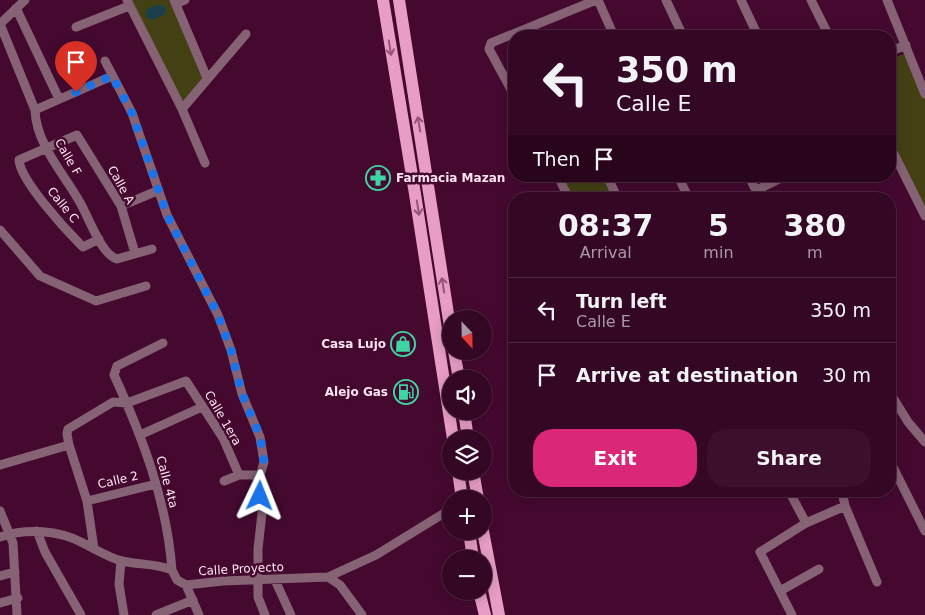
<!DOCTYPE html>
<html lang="en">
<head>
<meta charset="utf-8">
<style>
  :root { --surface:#340724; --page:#3c102c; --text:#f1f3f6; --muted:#a999a6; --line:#4e2841; --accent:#db2777 }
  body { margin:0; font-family:"DejaVu Sans",sans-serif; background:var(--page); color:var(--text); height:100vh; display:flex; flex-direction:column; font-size:19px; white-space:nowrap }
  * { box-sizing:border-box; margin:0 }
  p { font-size:16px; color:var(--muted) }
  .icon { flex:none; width:28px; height:28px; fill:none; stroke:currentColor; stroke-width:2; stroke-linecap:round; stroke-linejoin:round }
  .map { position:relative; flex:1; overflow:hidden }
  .panel { position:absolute; left:508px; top:192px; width:388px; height:305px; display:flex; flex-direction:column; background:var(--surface); border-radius:20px; box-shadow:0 2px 12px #0003,0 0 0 1px var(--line) }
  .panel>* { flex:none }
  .top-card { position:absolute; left:508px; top:30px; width:388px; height:152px; border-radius:20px; box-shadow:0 2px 12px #0003,0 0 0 1px var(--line); background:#340724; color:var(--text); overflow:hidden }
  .needle { width:32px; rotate:158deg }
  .tools { position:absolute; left:442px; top:310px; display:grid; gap:10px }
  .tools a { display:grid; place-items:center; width:50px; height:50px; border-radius:50%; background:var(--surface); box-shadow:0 2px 12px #0003,0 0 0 1px var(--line); font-size:25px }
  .pin { position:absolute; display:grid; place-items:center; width:42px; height:42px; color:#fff; margin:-51px -21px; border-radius:50% 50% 50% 0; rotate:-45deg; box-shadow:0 0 5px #0007 }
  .pin .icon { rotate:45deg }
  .me { position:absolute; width:55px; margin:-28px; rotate:2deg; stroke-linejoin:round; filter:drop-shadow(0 0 4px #0008) }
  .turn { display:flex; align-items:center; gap:18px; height:105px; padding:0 25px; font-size:22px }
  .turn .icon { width:65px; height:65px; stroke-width:2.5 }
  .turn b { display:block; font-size:35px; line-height:42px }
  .then { display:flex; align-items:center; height:48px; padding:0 25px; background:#0003; gap:10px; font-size:19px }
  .eta { display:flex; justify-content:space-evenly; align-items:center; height:85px; text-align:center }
  .eta b { font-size:30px; font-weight:600; line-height:35px }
  .action { display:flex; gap:10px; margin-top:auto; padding:10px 25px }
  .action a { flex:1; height:58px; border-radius:20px; background:var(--accent); color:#fff; font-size:20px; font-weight:600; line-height:58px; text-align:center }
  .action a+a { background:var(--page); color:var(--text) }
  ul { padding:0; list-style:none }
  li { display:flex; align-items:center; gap:15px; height:65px; padding:0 25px; border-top:1px solid var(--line) }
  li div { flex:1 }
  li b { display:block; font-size:19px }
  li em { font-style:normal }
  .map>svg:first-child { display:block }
  .green { fill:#434113 }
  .water { fill:#1b3f4d }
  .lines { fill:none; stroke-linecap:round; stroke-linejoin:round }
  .minor { stroke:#866275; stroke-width:9 }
  .primary { stroke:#e79dc5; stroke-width:12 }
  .oneway { stroke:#96537a }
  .route { stroke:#1a73e8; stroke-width:9; stroke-dasharray:0 16.2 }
  .labels { text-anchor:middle; stroke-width:5; stroke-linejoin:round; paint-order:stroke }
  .street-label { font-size:12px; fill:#fbe4ef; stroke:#450930 }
  .poi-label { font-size:12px; font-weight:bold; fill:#fbe4ef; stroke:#450930; text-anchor:end }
</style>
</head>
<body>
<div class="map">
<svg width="925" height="615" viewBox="0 0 925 615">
  <rect width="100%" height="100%" fill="#450930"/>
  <!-- green -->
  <path class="green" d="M132,0H171L204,78L184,100L180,99Z
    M908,52L925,99V209L889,136V60Z
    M560,176H604L614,199H572Z"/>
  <!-- water -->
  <path class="water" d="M160,5L166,7L165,14L153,20L147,18L145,13L149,8Z"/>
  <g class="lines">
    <!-- minor -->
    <path class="minor" d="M25,0L0,24L35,110C36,143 62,172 78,199C88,214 100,254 117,259L152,249
      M127,0L182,109L205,163
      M174,0L207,78
      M598,0L614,36
      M666,0L683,36
      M741,0L758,36
      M811,0L829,36
      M887,0L925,94
      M176,4L185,0
      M16,8L59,99
      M76,27L129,6
      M889,52L906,45
      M105,61L132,113L167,215L218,315L231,350L242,394L260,437L264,462L259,479L262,513L258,549V597L265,615
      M514,95L489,49L491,43L596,0
      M182,109L246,34
      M35,110L112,76
      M889,144L925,216
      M558,176L569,199
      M607,176L618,199
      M678,176L689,199
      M749,176L754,187L759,189L785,176
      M121,206L157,191
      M0,230L40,276L96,301L146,286
      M99,239L83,247L80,244C65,229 20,180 19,160L77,135L121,206L135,253
      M163,343L117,366L114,375C142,436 167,501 172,570
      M889,391L908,422L925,442
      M140,435L202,407
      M69,445L87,501L94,549
      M889,459L925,531
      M0,465L69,445L67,434L68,429L113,402L127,403L186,381L223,438L239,475H255L259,479
      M224,481L239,475
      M789,491L806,523
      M842,491L845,506L877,582
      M87,501L156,484
      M0,511L13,543L17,615
      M37,531L45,552L81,615
      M0,537C26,528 59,530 83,543C95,549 109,558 122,561C139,565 155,563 172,570L177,580L186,585L223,581L328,577L376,555L451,509
      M121,561L119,584L124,615
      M0,576L15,572
      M328,577L340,585L362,615
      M275,580L291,615
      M186,585L199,615
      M780,591L819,569
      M0,603L18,598
      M156,615L193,600
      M792,615L760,552L806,523L845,506"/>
    <!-- primary -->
    <path class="primary" d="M383,0L415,194L453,439
      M399,0L451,333
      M454,351L459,379
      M464,411L468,439
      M458,471L462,499
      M473,471L478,499
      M469,531L473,559
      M483,531L499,615
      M479,591L485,615"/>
  </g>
  <!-- one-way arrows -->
  <defs><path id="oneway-shaft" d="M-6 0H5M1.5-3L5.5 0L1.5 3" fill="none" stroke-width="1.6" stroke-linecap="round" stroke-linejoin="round" transform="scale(1.25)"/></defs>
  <g class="oneway">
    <use href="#oneway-shaft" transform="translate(390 48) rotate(81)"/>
    <use href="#oneway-shaft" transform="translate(419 124) rotate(-99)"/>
    <use href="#oneway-shaft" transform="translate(418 208) rotate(81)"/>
    <use href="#oneway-shaft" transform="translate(443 285) rotate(-99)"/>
  </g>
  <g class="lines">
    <!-- route -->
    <path class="route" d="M76,92L112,76L132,113L167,215L218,315L231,350L242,394L260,436L264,462L259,479L260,496"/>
  </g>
  <!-- icons -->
  <defs>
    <symbol id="pharmacy-ring" viewBox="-11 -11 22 22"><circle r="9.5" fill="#450930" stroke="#3fd4a2" stroke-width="1.5"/><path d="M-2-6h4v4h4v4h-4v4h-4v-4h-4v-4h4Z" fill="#3fd4a2"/></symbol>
    <symbol id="shop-ring" viewBox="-11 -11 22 22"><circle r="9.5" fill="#450930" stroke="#3fd4a2" stroke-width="1.5"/><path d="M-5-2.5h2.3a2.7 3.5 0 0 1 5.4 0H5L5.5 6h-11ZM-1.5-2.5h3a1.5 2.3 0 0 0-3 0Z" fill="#3fd4a2"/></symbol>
    <symbol id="fuel-ring" viewBox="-11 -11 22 22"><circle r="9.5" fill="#450930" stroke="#3fd4a2" stroke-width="1.5"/><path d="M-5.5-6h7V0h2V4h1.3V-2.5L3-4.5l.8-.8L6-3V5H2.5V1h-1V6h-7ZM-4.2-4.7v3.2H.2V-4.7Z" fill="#3fd4a2"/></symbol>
  </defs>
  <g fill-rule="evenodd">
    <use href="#pharmacy-ring" x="364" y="164" width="28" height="28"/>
    <use href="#shop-ring" x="389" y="330" width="28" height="28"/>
    <use href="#fuel-ring" x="392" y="378" width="28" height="28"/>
  </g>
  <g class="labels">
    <!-- street labels -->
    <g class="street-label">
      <text transform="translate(68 157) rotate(60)" y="4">Calle F</text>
      <text transform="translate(121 185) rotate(61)" y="4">Calle A</text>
      <text transform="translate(63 205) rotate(51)" y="4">Calle C</text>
      <text transform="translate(223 418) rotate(60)" y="4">Calle 1era</text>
      <text transform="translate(118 480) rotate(-13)" y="4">Calle 2</text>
      <text transform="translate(167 482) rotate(75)" y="4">Calle 4ta</text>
      <text transform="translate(241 569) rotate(-3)" y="4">Calle Proyecto</text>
    </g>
    <!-- poi labels -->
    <g class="poi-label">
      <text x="396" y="182" text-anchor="start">Farmacia Mazan</text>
      <text x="386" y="348">Casa Lujo</text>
      <text x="388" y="396">Alejo Gas</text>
    </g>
  </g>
</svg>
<div class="tools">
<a><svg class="needle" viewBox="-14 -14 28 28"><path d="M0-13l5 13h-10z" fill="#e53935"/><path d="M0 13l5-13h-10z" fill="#a999a6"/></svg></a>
<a><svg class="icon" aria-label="sound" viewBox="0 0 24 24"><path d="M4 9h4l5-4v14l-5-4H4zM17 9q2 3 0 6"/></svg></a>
<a><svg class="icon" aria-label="layers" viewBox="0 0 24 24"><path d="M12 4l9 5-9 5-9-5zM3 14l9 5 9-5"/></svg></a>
<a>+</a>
<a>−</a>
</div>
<div class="pin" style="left:76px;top:92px;background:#d93025"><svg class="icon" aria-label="arrive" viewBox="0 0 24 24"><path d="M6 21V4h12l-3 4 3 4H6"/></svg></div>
<svg class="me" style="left:260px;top:496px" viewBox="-20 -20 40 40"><path d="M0-17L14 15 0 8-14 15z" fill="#1a73e8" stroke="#fff" stroke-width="4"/></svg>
<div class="top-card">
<div class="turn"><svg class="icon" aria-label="left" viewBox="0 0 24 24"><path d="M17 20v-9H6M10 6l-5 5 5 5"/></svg><div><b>350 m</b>Calle E</div></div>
<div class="then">Then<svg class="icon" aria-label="arrive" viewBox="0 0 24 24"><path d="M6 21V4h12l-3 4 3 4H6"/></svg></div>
</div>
<section class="panel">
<div class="eta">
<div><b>08:37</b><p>Arrival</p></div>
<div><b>5</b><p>min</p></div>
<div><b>380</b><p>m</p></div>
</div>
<ul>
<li><svg class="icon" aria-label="left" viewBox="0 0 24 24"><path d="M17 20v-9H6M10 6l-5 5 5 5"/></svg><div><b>Turn left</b><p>Calle E</p></div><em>350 m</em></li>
<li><svg class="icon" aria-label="arrive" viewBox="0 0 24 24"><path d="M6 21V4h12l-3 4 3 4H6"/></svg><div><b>Arrive at destination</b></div><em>30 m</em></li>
</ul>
<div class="action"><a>Exit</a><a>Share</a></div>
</section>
</div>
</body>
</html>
